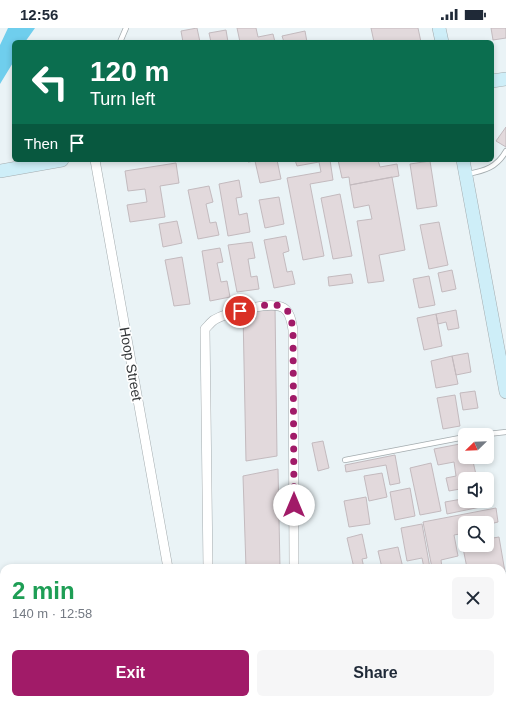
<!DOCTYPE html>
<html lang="en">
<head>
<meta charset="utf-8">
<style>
  :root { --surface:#fff; --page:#f6f6f7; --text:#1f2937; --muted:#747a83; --accent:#a11b68 }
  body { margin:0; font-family:Arial,sans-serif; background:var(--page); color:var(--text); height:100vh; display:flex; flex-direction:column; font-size:15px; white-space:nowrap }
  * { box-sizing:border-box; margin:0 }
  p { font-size:13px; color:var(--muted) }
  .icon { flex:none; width:22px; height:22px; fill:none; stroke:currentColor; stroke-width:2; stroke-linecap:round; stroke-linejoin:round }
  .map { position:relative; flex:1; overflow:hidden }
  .details { position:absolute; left:0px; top:536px; width:506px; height:140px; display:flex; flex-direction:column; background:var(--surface); border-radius:12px 12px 0 0; box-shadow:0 2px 6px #0003 }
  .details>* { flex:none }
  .hud { position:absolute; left:12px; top:12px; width:482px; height:122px; border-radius:6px; box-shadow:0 2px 6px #0003; background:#0b6e4f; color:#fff; overflow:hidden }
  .needle { width:26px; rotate:247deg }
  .buttons { position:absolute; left:458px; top:400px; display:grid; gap:8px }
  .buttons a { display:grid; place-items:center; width:36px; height:36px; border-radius:6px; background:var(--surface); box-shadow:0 2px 6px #0003; font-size:20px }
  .pin { position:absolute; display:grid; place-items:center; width:34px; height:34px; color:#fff; margin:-17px; border:2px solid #fff; border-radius:50%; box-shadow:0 1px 4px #0007 }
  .me { position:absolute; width:44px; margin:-22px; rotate:0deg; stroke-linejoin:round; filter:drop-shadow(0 0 3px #0008) }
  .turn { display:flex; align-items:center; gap:14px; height:84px; padding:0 12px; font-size:18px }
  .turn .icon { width:52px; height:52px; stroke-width:2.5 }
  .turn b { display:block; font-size:28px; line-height:34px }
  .then { display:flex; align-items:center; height:38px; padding:0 12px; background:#0003; gap:8px; font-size:15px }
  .round { display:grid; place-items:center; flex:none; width:42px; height:42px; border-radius:6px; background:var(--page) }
  .summary { display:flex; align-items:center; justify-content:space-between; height:68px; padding:0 12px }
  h1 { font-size:24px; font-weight:800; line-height:30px; color:#1e9e55 }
  .action { display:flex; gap:8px; margin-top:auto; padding:8px 12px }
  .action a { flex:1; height:46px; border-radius:6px; background:var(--accent); color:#fff; font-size:16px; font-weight:800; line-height:46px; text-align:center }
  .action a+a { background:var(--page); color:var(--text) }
  .status { display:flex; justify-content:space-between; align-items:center; height:28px; padding:0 20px; background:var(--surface); direction:ltr }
  .status svg { height:11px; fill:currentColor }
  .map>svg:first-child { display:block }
  .water { fill:#6fceed }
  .building { fill:#e2d9dc; stroke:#c3babe }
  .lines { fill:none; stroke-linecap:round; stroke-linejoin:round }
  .lane-casing { stroke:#a4acaf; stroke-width:6 }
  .street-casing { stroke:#a4acaf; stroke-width:10 }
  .secondary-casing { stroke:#a4acaf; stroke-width:14 }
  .lane { stroke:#fff; stroke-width:4.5 }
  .street { stroke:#fff; stroke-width:9 }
  .secondary { stroke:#ceeef8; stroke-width:13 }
  .route { stroke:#a11b68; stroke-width:7; stroke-dasharray:0 12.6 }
  .labels { text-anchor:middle; stroke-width:3.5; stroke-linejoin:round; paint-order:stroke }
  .street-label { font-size:14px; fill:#35383a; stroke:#fff }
</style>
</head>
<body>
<div class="status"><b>12:56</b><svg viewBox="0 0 49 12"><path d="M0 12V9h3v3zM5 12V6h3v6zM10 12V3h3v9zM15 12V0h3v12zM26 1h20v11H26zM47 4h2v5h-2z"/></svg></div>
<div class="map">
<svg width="506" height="676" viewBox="0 0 506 676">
  <rect width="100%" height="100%" fill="#eaf3f6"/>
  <!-- water -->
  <path class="water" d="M8,0H35L25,14H14V33L0,56V17Z"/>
  <!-- building -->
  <path class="building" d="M197,0L200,14H183L181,3Z
    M237,0H256L258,9L273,6L275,14H240Z
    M371,0H418L421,14H374Z
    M491,0H506V10L493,12Z
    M226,2L228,14H211L209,5Z
    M305,3L307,14H284L282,8Z
    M506,99V119L496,113Z
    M248,132H277L281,151L260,155L255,133L248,134Z
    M295,132H330L333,152L310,156L324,228L303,232L287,150L321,144L319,134L297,138Z
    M338,132H378L380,139L397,136L399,148L350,157L349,149L342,150Z
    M430,133L437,178L417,181L410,136Z
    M176,135L179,155L160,158L165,189L130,194L127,177L147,174L145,161L128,163L125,143Z
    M392,149L405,222L379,227L384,253L368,255L357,193L372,191L369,177L354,180L350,157Z
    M239,152L242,169L236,170L239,187L247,185L250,204L228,208L219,156Z
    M209,158L213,174L206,176L210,195L216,194L219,207L198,211L188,162Z
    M340,166L352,228L333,231L321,170Z
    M279,169L284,196L265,200L259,172Z
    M177,193L182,215L163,219L159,196Z
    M439,194L448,237L429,241L420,197Z
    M286,208L289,223L283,225L287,244L292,243L295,256L274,260L264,212Z
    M252,214L255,230L248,231L251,249L257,248L259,261L237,264L228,217Z
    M220,220L223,234L217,235L221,254L227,253L230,269L210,273L202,223Z
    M182,229L190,276L174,278L165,232Z
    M452,242L456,261L442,264L438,245Z
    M351,246L353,255L329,258L328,249Z
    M429,248L435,277L419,280L413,251Z
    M275,278L277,428L246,433L243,285Z
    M456,282L459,300L448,302L446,294L438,296L436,286Z
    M436,286L442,318L424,322L417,290Z
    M468,325L471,344L456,347L452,328Z
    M452,328L458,356L436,360L431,333Z
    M475,363L478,380L463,382L460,365Z
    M455,367L460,398L443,401L437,370Z
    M323,413L329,440L318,443L312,415Z
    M465,415V429H472L477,451H465V473H487V461L490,477L447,486L445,474L462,471L460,461L449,463L446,450L456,448L454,434L438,437L434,421Z
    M395,427L400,455L390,457L386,437L346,444L345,437Z
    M431,435L441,483L420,487L410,440Z
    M278,441L280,540H246L243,448Z
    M382,445L387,469L369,473L364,448Z
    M410,460L415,488L395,492L390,464Z
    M366,469L370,496L349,499L344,473Z
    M496,480L498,494L490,496L491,500L487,501V495H465V505L454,507L458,528L441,532L442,540H432L423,494Z
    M422,496L430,540H424L422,530L407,533L401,500Z
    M362,506L367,530L362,531L364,540H354L347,510Z
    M499,509L505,544H502V540H467L462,515L487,517V511Z
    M398,519L403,540H382L378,523Z
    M506,612V653L502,654V613Z
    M383,672H440L426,676H384Z"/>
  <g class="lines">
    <defs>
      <path id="lane" d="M120,14L126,0
        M467,146C485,143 497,139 506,123
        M479,407L506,404
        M345,432L465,409
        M486,676L500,672"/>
      <path id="street" d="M95,132L168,540
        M208,540L205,301C208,298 211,294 214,292C226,285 276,270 286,282C291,287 292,296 293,302L294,540
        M502,590L506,589
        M189,672L190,676
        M15,676L37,672"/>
      <path id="secondary" d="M439,0L442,14
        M492,53L506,51
        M463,132L506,364
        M0,143L62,132"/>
    </defs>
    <!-- lane casing -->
    <use href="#lane" class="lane-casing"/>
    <!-- street casing -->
    <use href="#street" class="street-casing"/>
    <!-- secondary casing -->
    <use href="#secondary" class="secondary-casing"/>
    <!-- lane -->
    <use href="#lane" class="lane"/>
    <!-- street -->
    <use href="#street" class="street"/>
    <!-- secondary -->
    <use href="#secondary" class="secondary"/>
  </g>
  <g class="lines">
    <!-- route -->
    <path class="route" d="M240,283C250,280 277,272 286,281C291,286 292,296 293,302L294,477"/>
  </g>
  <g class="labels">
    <!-- street labels -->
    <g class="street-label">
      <text transform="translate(131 336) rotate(80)" y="5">Hoop Street</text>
    </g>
  </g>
</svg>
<div class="buttons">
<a><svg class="needle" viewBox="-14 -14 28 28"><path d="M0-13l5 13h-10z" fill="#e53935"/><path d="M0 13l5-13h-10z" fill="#747a83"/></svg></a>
<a><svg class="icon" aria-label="sound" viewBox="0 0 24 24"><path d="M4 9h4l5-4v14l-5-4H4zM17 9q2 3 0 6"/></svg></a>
<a><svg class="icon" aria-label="search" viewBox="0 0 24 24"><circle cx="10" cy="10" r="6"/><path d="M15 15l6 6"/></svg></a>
</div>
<div class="pin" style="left:240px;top:283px;background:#d93025"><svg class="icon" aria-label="arrive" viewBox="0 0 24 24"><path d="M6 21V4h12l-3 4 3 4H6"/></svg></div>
<svg class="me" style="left:294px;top:477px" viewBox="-20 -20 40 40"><circle r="19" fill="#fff"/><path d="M0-13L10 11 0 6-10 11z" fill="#a11b68"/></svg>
<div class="hud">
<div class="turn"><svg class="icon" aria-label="left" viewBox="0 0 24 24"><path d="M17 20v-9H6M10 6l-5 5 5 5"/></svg><div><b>120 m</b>Turn left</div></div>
<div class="then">Then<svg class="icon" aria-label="arrive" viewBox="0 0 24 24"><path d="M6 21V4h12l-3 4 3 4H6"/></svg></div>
</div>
<section class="details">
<div class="summary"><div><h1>2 min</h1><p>140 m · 12:58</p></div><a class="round"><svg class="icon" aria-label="close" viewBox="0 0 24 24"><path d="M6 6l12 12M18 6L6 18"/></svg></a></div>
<div class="action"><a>Exit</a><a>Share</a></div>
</section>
</div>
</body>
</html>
